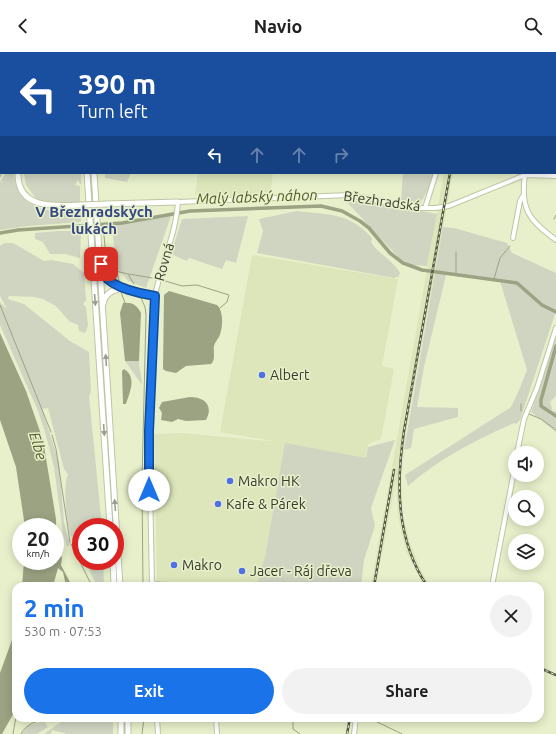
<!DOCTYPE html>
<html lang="en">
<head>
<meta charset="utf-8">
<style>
  :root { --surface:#fff; --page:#f2f2f2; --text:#222; --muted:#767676; --accent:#1a73e8 }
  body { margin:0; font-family:Ubuntu,sans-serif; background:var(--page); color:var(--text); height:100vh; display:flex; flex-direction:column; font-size:15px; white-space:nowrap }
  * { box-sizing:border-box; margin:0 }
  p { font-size:13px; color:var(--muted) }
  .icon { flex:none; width:22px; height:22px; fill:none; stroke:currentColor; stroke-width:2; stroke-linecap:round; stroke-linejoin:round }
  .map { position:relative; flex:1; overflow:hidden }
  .side { position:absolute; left:12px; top:530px; width:532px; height:140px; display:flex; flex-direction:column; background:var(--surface); border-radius:12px; box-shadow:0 2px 10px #0003 }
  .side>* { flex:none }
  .banner { position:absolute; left:0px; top:0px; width:556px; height:122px; box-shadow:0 2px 10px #0003; background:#1a4fa0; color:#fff; overflow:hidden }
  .buttons { position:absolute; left:508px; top:394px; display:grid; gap:8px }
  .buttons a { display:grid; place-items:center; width:36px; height:36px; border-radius:50%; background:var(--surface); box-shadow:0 2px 10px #0003; font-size:20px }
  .speed { position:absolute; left:12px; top:466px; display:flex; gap:8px; font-size:20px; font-weight:700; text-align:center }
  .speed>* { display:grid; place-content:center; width:52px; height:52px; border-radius:50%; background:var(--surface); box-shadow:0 2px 10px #0003; line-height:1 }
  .speed small { font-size:10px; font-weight:400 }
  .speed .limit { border:6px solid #d22; background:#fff; color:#111 }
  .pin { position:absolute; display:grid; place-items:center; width:34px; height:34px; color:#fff; margin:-17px; border-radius:8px; box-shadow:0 2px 6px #0006 }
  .me { position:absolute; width:44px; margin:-22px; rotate:0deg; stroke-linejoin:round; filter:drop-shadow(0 0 3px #0008) }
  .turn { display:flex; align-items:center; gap:14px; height:84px; padding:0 12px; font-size:18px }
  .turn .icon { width:52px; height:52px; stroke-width:2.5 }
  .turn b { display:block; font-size:28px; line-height:34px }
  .lanes { display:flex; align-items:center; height:38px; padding:0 12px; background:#0003; justify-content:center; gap:20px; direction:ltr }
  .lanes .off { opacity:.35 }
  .round { display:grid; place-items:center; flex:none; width:42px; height:42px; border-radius:21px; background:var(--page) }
  .headline { display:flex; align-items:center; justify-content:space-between; height:68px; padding:0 12px }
  h1 { font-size:24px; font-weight:700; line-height:30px; color:var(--accent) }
  .action { display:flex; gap:8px; margin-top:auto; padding:8px 12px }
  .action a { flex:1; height:46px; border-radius:24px; background:var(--accent); color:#fff; font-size:16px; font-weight:700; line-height:46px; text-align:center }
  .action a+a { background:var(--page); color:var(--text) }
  header { display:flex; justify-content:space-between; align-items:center; height:52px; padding:0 12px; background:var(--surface); font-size:18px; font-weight:700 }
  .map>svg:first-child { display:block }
  .built { fill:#dce6ba }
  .green { fill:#d0d5c2 }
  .water { fill:#9ba383 }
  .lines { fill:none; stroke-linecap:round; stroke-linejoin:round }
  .stream { stroke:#9ba383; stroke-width:1 }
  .canal { stroke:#9ba383; stroke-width:3.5 }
  .minor-casing { stroke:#bec6a3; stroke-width:6 }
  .major-casing { stroke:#bec6a3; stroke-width:7 }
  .minor { stroke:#fff; stroke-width:4 }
  .major { stroke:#fff; stroke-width:5 }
  .rail-casing { stroke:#565b48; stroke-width:2.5 }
  .rail { stroke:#e7f0cb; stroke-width:1; stroke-dasharray:3; stroke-linecap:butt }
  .major-bridge-casing { stroke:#bec6a3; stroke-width:7; stroke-linecap:butt }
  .major-bridge { stroke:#fff; stroke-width:5 }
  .oneway { fill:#9b9d96 }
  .route-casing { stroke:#114b97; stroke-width:10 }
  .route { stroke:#1a73e8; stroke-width:7 }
  .poi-dot { fill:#5070e5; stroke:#e7f0cb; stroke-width:1.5 }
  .labels { text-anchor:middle; stroke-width:3; stroke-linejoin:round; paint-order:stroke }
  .street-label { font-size:14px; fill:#373b2c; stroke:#e7f0cb }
  .poi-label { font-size:14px; fill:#373b2c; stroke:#e7f0cb; text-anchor:start }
  .water-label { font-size:15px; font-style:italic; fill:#525c28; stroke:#e7f0cb }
  .neighbourhood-label { font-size:15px; font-weight:bold; fill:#354782; stroke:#e7f0cb }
</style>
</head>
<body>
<header><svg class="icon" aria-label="back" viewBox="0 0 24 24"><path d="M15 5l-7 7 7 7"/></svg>Navio<svg class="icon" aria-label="search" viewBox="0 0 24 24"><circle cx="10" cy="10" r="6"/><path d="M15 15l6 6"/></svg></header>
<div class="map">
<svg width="556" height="682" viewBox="0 0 556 682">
  <rect width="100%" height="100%" fill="#e7f0cb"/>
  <!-- built -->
  <path class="built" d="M198,121H273L270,145L195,143Z
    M444,121H453L406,380L401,424L403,463L409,488L421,518L430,534H424L406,499L398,464L396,428L376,534H371Z
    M252,203L398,227L382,314L394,317L381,387L368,392L366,406L266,500L259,534H157L154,382L182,381L278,390L220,380Z"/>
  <!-- green -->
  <path class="green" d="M5,121H14C14,159 53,161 81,159V170L28,174L0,178V130Z
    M24,121H81L82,147L81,132H80L78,128L75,133L80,134V150L50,151L38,149L26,133Z
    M105,121H131L127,130L105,126Z
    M403,121H433L432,130L420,152L401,148Z
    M345,148L377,151L437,162L427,214L412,213L399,206Z
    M297,159C328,163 349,160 372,186L371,190C378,202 393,208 400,221L399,224L394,226L257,201L263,179L259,167Z
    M171,164L146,236L128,229L116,215L112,173Z
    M248,164L236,211L226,208L222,217L189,206L187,209L171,202L182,167Z
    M443,175L454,176L507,191L512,201L556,221V259L520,368L516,372L514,371C476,388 440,406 408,434L405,423L511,355L519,338L527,318L500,229L446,223L424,315L417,355L458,356V365L414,377L411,396L404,398Z
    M59,179H76L81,183L80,206L65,202H50L43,190L35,187V181Z
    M4,191H13L44,209L51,208L73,212L84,221L86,248L83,252L86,255L88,274L85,281L79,279L78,273L69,269L56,254L43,247L34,245L9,244L8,247L24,252L70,289L89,300L91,340L89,344L102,475H81V500C78,492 73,489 70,482C66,470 63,433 68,422L64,417L48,356L42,357L59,410L64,470L70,492L67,495L63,482L54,415L45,380L38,359L0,273V250L7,257L0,244V194Z
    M556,277V344L550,350L552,356L550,366L553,358L556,360V380L531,360L540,336Z
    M125,309H139C139,318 142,324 142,333Z
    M395,388L371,456L375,474L364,508L361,534H257L266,500L285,391L366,406L368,395Z
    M85,509H103L104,534H97Z
    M72,666H113V682H67L52,678L51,682H44L61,670Z
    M44,669L48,675L37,682H22L27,674Z"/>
  <!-- water -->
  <path class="water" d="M169,239L217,253C224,259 223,277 219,285C217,288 215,290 214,294C213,300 216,307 211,312L186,314L176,321L166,319L163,317L164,243Z
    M123,251C132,250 137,253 141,261L139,309H125L120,261Z
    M0,281L26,339L43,388L56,467V492L62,506L61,513L72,534H66L63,520L58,516L53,534H22L24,509H55V475H25L16,415L0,368Z
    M124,317C137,325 130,339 126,352H123L122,319Z
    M190,345C204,345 214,353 206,368L186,369L178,367L172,370L161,368L162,361L159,356L162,350Z
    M16,567V657L2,682H0V621L12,588Z"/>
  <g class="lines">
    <!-- stream -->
    <path class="stream" d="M74,0V1
      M37,1V0
      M58,1V0
      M0,125L2,121
      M554,167L556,163
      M103,172L107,217L128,222L134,232
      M117,220L119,229
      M129,222L152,226
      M456,222V200
      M494,227L500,206L510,194
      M162,228L182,234L197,233L229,243L227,250L220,256
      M121,240L125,251
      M141,246L145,255L146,263L142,428
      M0,253L51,380
      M521,359V352
      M529,362L541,367L556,378
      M52,383L56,397L70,490
      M142,431L143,534
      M71,492L92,534
      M293,666V677L300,682
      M369,666L402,682
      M13,682L16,665L15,659
      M21,682C26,671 38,669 49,666
      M142,682L144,666"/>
    <!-- canal -->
    <path class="canal" d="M0,181L18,178L122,171L190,159L321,154L342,159L360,169L369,176L390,201L403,211L422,218L517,231L542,253L556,260
      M556,294L541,348V354L556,364"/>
    <defs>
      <path id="minor" d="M493,0L494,1
        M458,1V0
        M555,16H556
        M555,57L556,56
        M525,122C520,158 529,168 556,188
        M425,156L436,121
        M513,186L520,149L524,142
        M517,401L524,367L537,336L556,276
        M152,531L166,534
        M152,534L149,379L155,244C161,212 176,182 178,150L349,143L418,156H435L449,154L525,123L556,124
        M492,534L515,414
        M157,666L158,682
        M216,666L217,682
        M354,682L356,666"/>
      <path id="major" d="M81,0V1
        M88,0V1
        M18,121C17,158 56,154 81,153
        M87,121L110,475
        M94,121L120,534
        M107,152L178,150
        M101,213C103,216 104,221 106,225C113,236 142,242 155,244
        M103,252C105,241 113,238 122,236
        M113,509L114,534
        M121,666V682
        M128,666V682"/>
    </defs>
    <!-- minor casing -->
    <use href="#minor" class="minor-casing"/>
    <!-- major casing -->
    <use href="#major" class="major-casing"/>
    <!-- minor -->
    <use href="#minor" class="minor"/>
    <!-- major -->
    <use href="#major" class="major"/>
    <defs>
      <path id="rail" d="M469,1V0
        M374,534L394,418
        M427,534C396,487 396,433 404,379L450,121
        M540,616L556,623
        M347,682L350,666"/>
    </defs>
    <!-- rail casing -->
    <use href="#rail" class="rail-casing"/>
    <!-- rail -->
    <use href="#rail" class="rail"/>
    <defs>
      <path id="major-bridge" d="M81,153L107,152"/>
    </defs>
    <!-- major-bridge casing -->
    <use href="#major-bridge" class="major-bridge-casing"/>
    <!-- major-bridge -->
    <use href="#major-bridge" class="major-bridge"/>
  </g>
  <!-- one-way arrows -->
  <defs><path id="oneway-solid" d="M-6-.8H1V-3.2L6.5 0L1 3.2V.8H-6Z"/></defs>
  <g class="oneway">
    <use href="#oneway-solid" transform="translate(95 248) rotate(86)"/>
    <use href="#oneway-solid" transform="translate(106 308) rotate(-94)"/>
    <use href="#oneway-solid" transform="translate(104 378) rotate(86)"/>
    <use href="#oneway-solid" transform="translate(115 453) rotate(-94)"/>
  </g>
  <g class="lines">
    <defs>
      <path id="route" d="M101,212C102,216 103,221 105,224C113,236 142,242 155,244L149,379V438"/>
    </defs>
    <!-- route casing -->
    <use href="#route" class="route-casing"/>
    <!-- route -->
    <use href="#route" class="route"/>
  </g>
  <!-- markers -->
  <g class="poi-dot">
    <circle cx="262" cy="323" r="4"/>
    <circle cx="230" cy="429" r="4"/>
    <circle cx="218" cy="452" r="4"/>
    <circle cx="174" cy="513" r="4"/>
    <circle cx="242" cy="519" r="4"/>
  </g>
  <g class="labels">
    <!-- street labels -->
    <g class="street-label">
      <text transform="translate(382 149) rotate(8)" y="5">Březhradská</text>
      <text transform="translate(164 210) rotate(-74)" y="5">Rovná</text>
    </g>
    <!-- poi labels -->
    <g class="poi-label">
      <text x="270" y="328">Albert</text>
      <text x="238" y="434">Makro HK</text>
      <text x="226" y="457">Kafe &amp; Párek</text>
      <text x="182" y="518">Makro</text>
      <text x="250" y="524">Jacer - Ráj dřeva</text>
    </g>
    <!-- water labels -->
    <g class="water-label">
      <text transform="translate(257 145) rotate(-2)" y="5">Malý labský náhon</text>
      <text transform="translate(38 394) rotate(73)" y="5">Elbe</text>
    </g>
    <!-- neighbourhood labels -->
    <g class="neighbourhood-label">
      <text x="94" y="165">V Březhradských<tspan x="94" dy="17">lukách</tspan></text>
    </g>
  </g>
</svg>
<div class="buttons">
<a><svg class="icon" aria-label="sound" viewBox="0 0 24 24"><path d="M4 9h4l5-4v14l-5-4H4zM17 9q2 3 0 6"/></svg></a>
<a><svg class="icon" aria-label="search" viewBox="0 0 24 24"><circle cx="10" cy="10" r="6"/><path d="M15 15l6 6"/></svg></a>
<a><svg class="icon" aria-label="layers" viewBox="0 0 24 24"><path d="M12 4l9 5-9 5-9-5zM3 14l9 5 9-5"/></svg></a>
</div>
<div class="speed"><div>20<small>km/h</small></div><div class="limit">30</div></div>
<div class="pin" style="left:101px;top:212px;background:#d93025"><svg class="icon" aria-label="arrive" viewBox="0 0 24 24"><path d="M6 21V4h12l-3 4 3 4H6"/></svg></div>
<svg class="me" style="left:149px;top:438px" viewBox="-20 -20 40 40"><circle r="19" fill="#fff"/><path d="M0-13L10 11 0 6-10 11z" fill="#1a73e8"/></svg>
<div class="banner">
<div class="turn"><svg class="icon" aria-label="left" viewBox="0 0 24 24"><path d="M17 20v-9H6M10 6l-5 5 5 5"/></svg><div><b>390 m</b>Turn left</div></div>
<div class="lanes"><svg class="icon" aria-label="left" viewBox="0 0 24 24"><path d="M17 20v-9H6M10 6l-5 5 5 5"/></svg><svg class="icon off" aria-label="ahead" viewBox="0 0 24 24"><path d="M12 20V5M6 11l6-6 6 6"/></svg><svg class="icon off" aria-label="ahead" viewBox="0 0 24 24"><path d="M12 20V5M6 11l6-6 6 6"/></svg><svg class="icon off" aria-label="right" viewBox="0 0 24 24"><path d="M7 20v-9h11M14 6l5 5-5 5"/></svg></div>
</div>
<section class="side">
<div class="headline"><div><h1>2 min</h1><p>530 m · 07:53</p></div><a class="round"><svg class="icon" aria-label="close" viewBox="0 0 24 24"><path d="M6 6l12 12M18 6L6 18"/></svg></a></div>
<div class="action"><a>Exit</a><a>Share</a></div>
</section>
</div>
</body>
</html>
